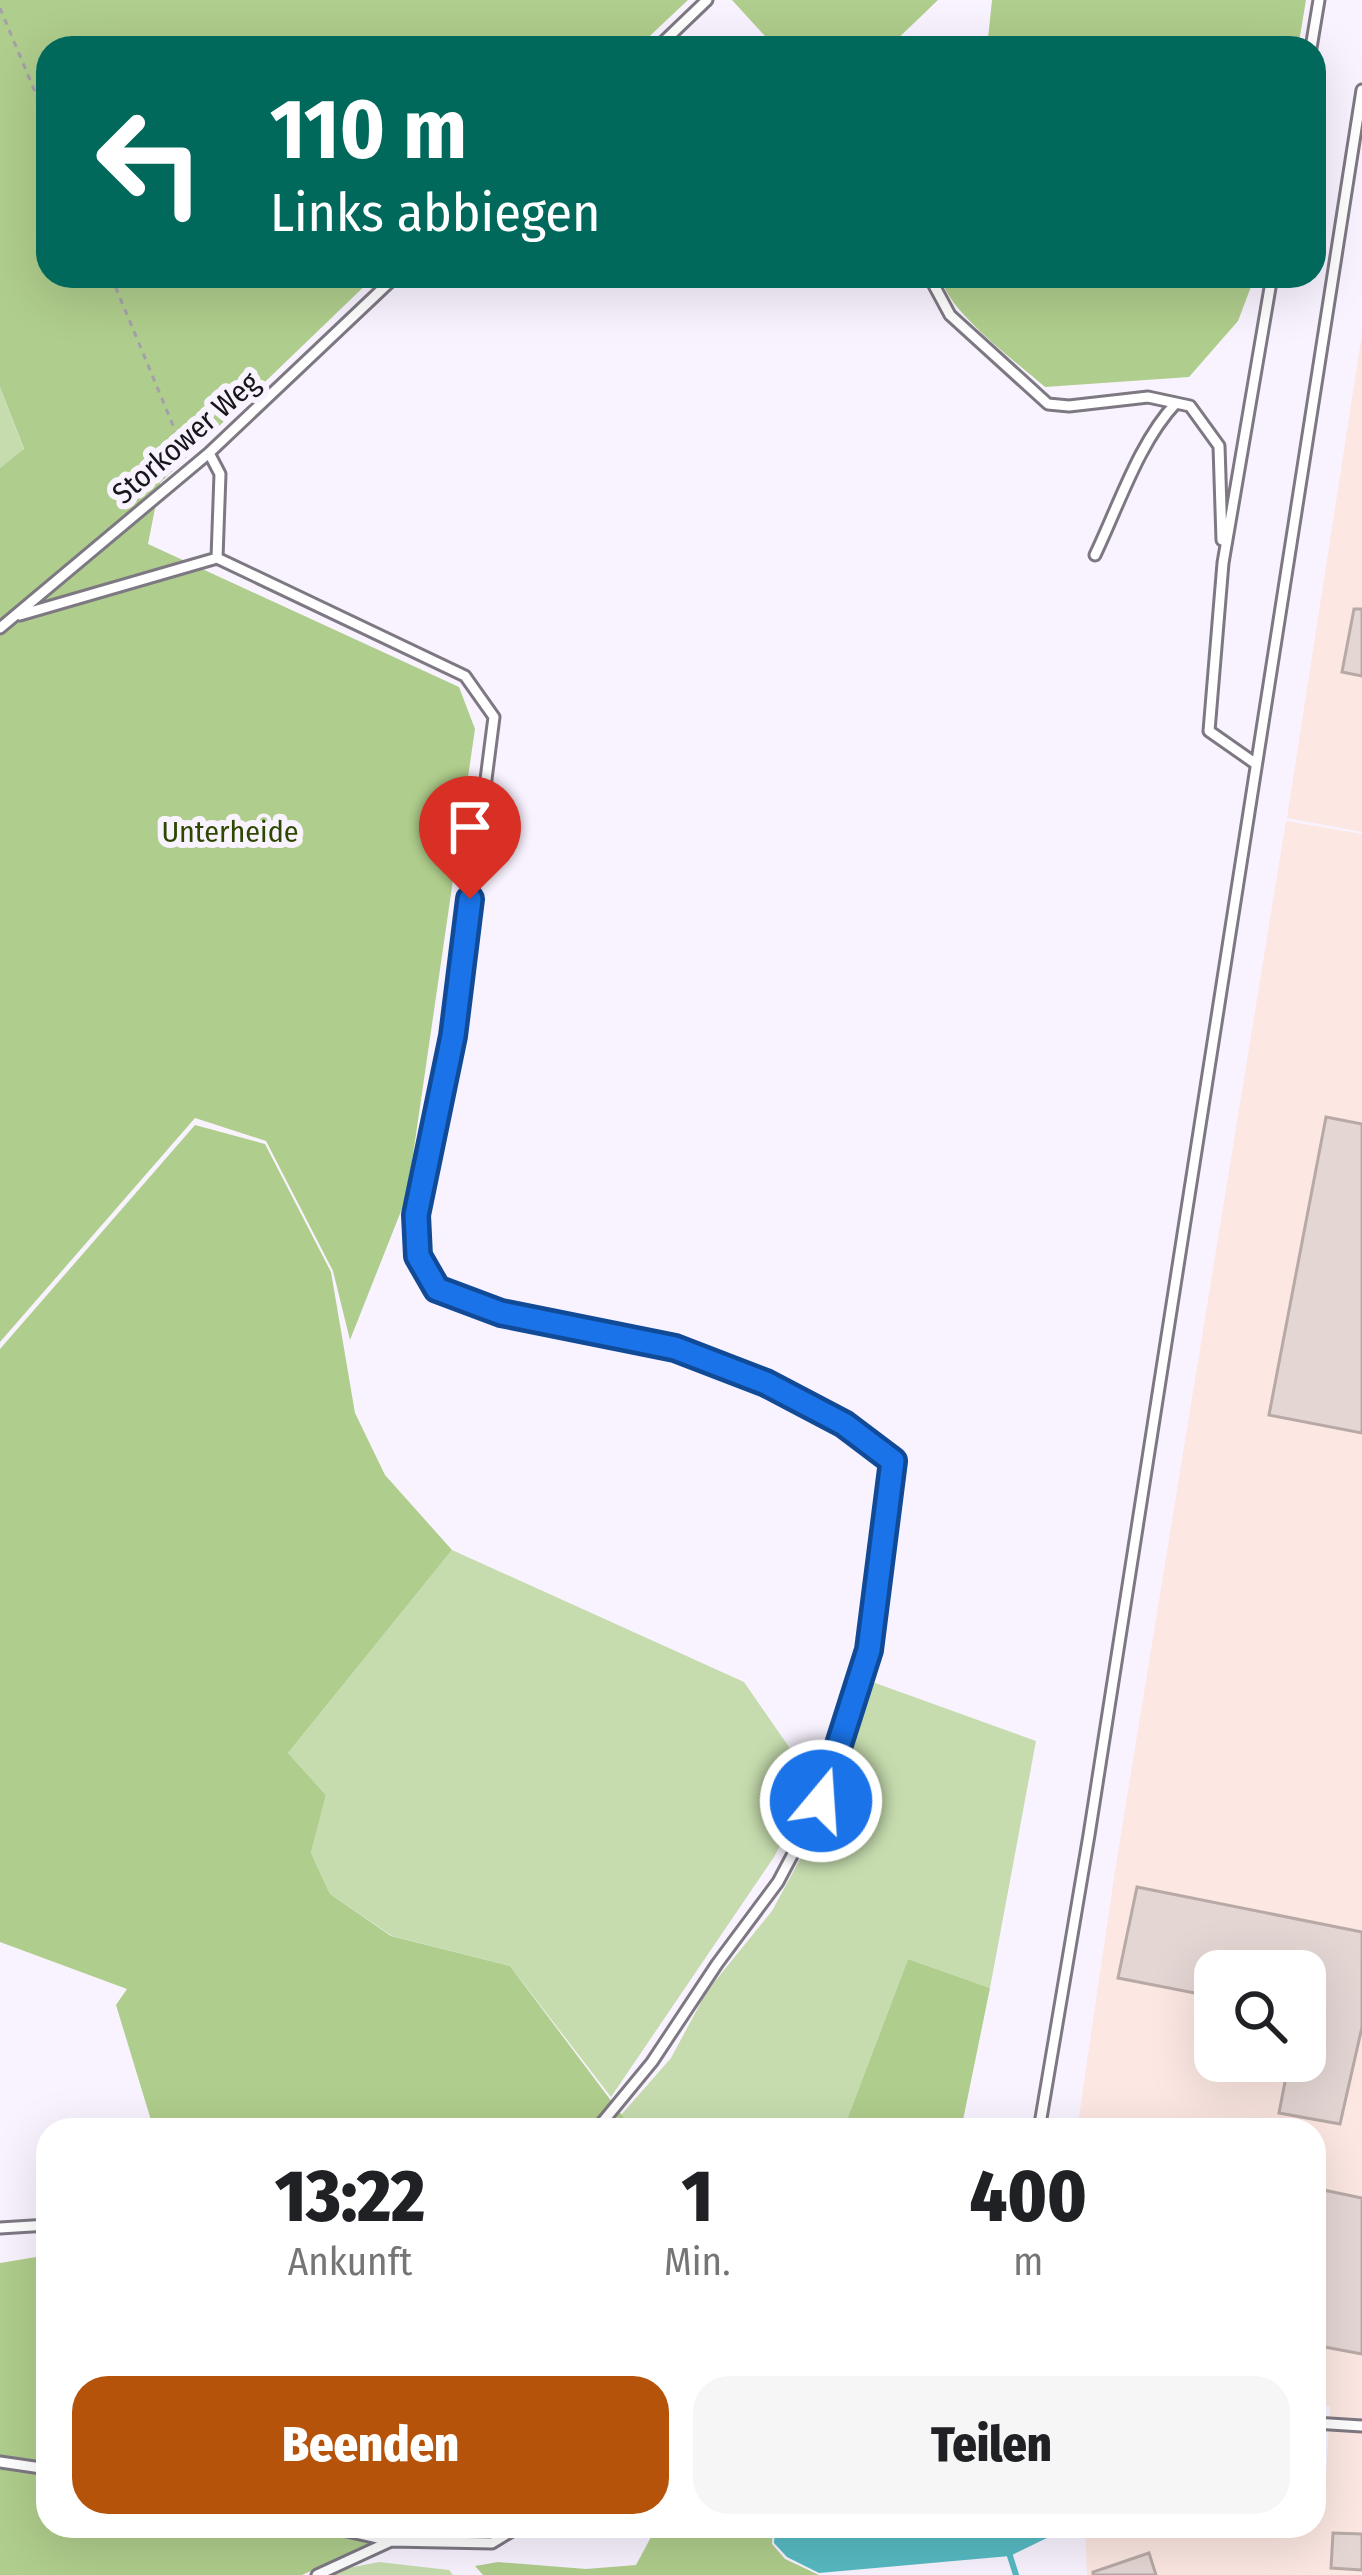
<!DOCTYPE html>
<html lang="de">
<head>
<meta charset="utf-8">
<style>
  :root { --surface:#fff; --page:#f6f6f6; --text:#202124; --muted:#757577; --accent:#b45309 }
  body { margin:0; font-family:"Fira Sans Condensed",sans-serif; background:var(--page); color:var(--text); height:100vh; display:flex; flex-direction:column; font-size:45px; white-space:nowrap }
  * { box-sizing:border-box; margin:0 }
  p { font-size:39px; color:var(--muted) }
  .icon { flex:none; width:66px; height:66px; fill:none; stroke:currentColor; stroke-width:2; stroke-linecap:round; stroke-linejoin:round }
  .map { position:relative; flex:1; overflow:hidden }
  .details { position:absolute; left:36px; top:2118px; width:1290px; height:420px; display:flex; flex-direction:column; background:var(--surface); border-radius:36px; box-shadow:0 12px 48px #0002 }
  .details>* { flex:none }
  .guide { position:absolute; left:36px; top:36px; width:1290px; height:252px; border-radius:36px; box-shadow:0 12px 48px #0002; background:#00695c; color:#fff; overflow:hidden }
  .buttons { position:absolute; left:1194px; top:1950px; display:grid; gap:24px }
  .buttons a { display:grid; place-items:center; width:132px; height:132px; border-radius:24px; background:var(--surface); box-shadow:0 12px 48px #0002; font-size:60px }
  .pin { position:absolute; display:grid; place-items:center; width:102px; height:102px; color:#fff; margin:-123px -51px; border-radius:50% 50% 50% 0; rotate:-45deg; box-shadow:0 0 12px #0007 }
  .pin .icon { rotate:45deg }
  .me { position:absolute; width:132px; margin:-66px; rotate:18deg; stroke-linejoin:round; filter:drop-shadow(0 0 9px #0008) }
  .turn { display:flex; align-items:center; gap:42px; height:252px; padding:0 36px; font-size:54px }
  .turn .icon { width:156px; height:156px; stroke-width:2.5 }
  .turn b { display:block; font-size:84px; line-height:102px }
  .eta { display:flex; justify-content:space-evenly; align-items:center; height:204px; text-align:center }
  .eta b { font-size:72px; font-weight:800; line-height:84px }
  .action { display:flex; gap:24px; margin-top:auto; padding:24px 36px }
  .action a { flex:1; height:138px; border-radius:36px; background:var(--accent); color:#fff; font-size:48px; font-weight:800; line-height:138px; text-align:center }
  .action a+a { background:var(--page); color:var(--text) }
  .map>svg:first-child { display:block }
  .commercial { fill:#fce7e2; fill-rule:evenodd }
  .green { fill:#c6dcae }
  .forest { fill:#afcd8c }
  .water { fill:#57bac2 }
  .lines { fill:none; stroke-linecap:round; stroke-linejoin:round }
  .stream { stroke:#57bac2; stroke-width:6 }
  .building { fill:#e4d6d3; stroke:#b7a9a6; stroke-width:3 }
  .service-casing { stroke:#7e7883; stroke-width:15 }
  .path { stroke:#a4a0a9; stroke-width:3; stroke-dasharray:6 6; stroke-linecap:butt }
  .service { stroke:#fff; stroke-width:9 }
  .route-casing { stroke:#114b97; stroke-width:30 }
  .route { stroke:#1a73e8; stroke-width:21 }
  .labels { text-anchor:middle; stroke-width:12; stroke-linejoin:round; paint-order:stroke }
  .street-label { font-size:30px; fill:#18161a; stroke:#f9f3ff }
  .park-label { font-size:30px; fill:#2f4800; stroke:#f9f3ff }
</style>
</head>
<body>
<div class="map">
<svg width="1362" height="2575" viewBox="0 0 1362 2575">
  <rect width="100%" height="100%" fill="#f9f3ff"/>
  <!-- commercial -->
  <path class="commercial" d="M1362,334V832L1287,818Z
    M1286,821L1362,834V2575H1087L1085,2526H1314V2475H1326L1330,2406L1314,2404V2130H1077L1115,1871ZM1215,1971H1305V2061H1215Z"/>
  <!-- green -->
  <path class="green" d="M0,387L24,450L0,468Z
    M452,1550L744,1682L798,1760L794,1819L774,1857L611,2097L510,1966L392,1936L330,1894L311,1853L326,1795L288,1753Z
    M867,1680L1036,1741L990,1988L908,1959L843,2130H633L621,2115L671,2058L707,1991L772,1911L813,1835L838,1777Z
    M379,2562L449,2570L453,2575H313Z"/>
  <!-- forest -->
  <path class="forest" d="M0,0H688L637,48H48V276H375L160,483L148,544L459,687L475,729L407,1196L350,1340L333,1271L266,1141L195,1118L0,1342V468L24,449L0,387Z
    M732,0H938L888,48H776Z
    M992,0H1306L1298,48H987Z
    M941,276H1255L1238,321L1189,377L1045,387C1018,363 945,310 941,276Z
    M195,1125L265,1144L331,1272L355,1413L385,1475L452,1550L288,1753L326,1795L311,1853L330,1894L391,1936L510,1966L633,2130H154L116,2005L127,1989L0,1942V1349Z
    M908,1959L990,1988L961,2130H843Z
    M48,2255V2526H409L302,2575H0V2263Z
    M657,2526H773L772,2544L785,2559L819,2575H483L475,2566L498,2562L586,2569L636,2565Z"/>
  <!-- water -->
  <path class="water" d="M775,2526H1053V2535L1010,2556L819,2573L787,2557L774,2543Z"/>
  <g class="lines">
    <!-- stream -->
    <path class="stream" d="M1010,2556L1016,2575"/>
  </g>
  <!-- building -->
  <path class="building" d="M1354,609H1362V676L1342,672Z
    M1326,1117L1362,1124V1433L1269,1415Z
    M1137,1887L1362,1932V2027L1340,2124L1279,2113L1289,2061H1305V1971H1215V1997L1118,1978Z
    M1314,2188L1362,2198V2354L1314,2345Z
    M1333,2533L1362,2534V2570L1331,2568Z
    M1149,2553L1156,2575H1093V2572Z"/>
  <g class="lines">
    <defs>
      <path id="service" d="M657,48L707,0
        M1311,48L1319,0
        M929,276L950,315L1048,404L1069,406L1148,397L1190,406L1219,446L1222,540
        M1095,555C1119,505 1139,442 1176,403
        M217,558L465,676L494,717L453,1036L416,1215L418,1256L437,1289L501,1313L675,1348L767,1383L844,1424L893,1461L869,1650L821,1801L778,1882L717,1964L652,2062L596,2130
        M20,615L217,558L220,474L209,453
        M0,628L209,453L396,276
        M1256,764L1209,731L1223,563L1272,276
        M1039,2130L1089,1835L1362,90
        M0,2228L48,2225
        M1314,2423L1362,2426
        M0,2462L48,2469
        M325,2526L391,2541L492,2543L520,2526
        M317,2575L389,2542"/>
    </defs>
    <!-- service casing -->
    <use href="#service" class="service-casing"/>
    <!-- path -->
    <path class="path" d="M0,8L48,123
      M111,276L184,452"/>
    <!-- service -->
    <use href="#service" class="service"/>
  </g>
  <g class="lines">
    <defs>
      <path id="route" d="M470,899L453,1036L416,1215L418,1256L437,1289L501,1313L675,1348L766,1383L844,1424L893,1461L869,1650L821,1801"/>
    </defs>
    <!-- route casing -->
    <use href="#route" class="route-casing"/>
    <!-- route -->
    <use href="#route" class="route"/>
  </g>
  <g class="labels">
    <!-- street labels -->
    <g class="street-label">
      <text transform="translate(186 438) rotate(-41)" y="10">Storkower Weg</text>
    </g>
    <!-- park labels -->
    <g class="park-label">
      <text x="230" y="842">Unterheide</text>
    </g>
  </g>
</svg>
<div class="buttons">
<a><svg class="icon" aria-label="search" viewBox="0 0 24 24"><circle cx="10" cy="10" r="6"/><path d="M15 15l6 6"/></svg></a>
</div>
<div class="pin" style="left:470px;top:899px;background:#d93025"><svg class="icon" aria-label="arrive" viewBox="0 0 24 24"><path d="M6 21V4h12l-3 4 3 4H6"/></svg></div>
<svg class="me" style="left:821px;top:1801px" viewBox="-20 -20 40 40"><circle r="17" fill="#1a73e8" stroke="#fff" stroke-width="3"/><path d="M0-11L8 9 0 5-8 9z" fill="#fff"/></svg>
<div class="guide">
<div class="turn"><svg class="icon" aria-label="left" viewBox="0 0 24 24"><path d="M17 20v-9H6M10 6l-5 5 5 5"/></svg><div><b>110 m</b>Links abbiegen</div></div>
</div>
<section class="details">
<div class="eta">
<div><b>13:22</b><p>Ankunft</p></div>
<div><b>1</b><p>Min.</p></div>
<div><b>400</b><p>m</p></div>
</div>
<div class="action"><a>Beenden</a><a>Teilen</a></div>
</section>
</div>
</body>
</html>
